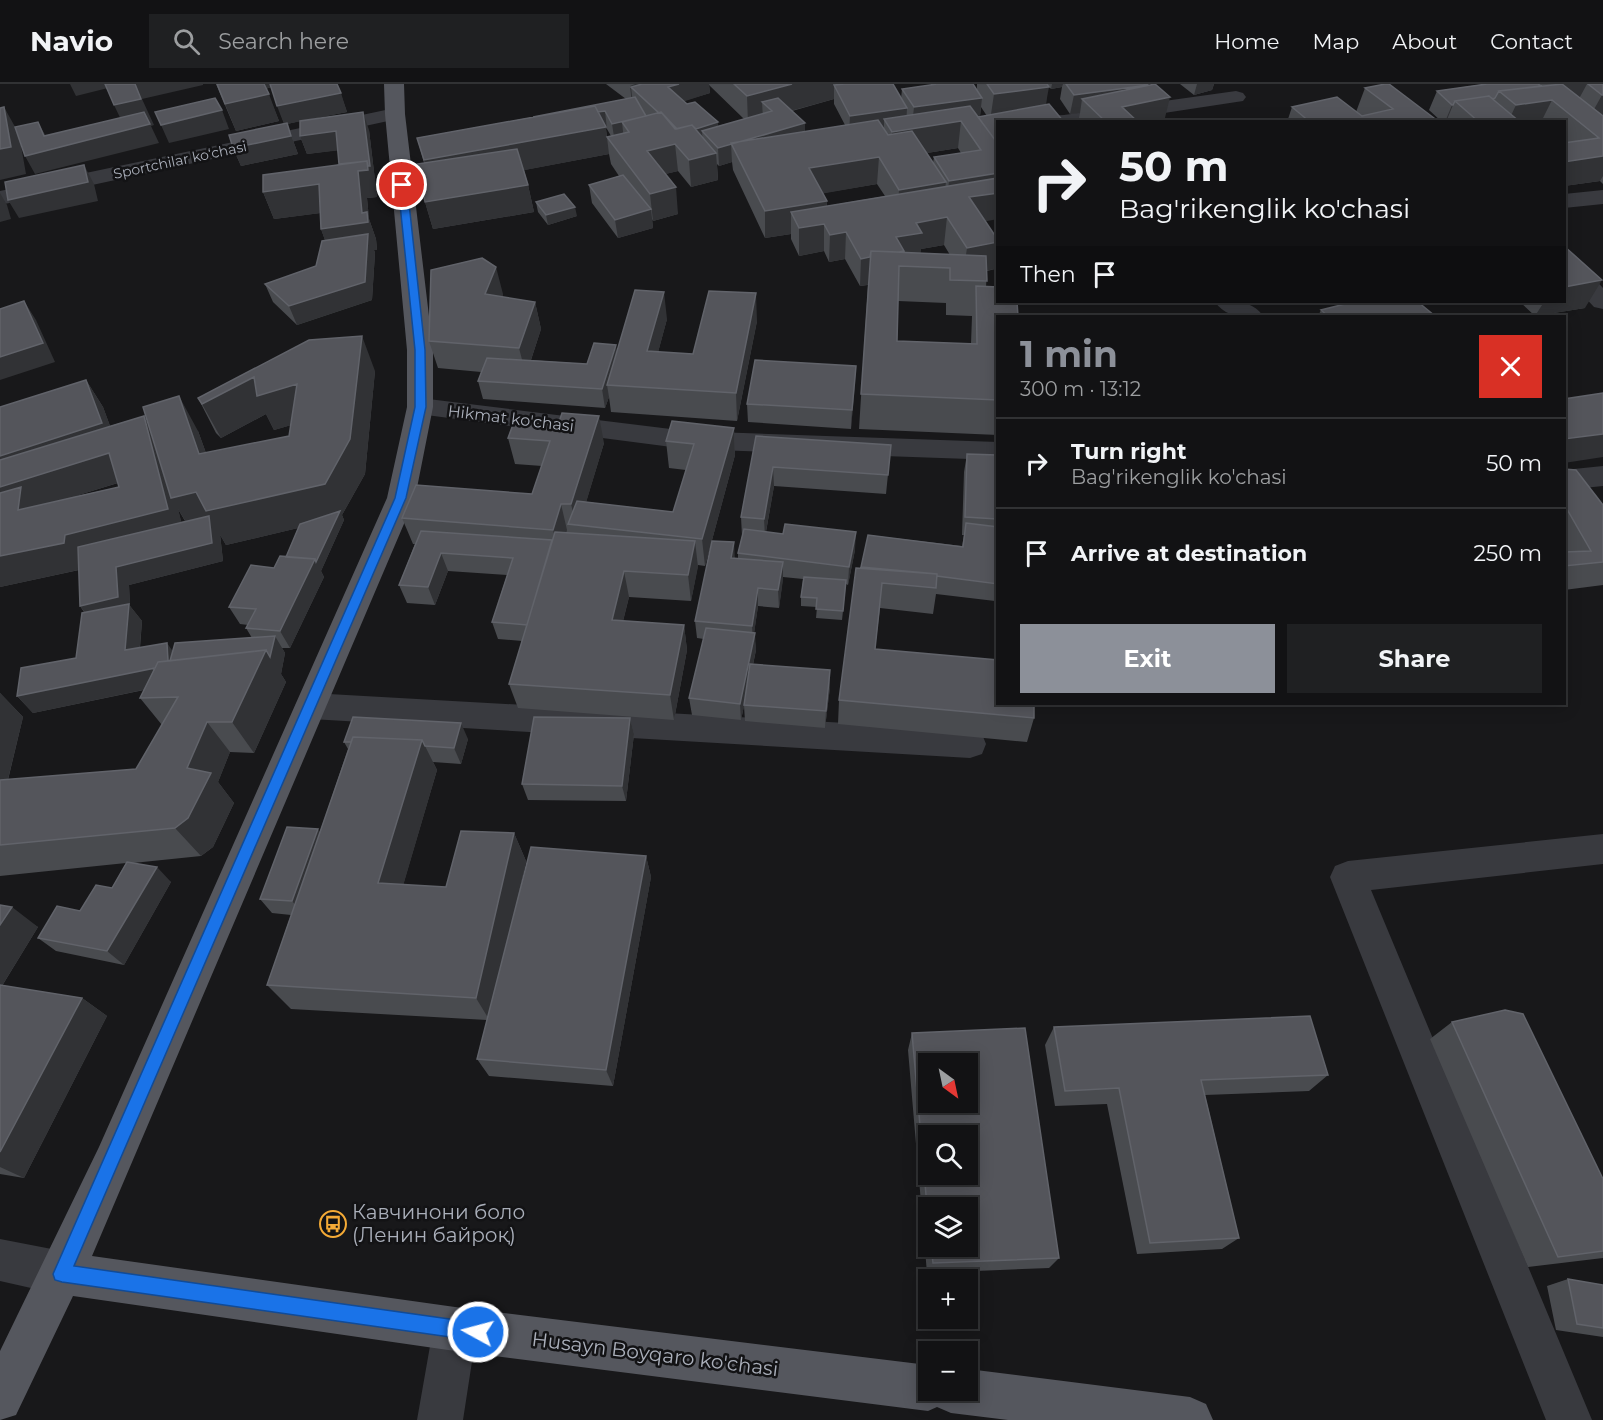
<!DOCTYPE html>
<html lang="en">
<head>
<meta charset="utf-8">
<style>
  :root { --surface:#121214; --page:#1f2022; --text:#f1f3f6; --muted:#9c9ea0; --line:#313234; --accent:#8c9099 }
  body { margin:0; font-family:Montserrat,sans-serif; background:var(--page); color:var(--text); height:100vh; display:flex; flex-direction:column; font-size:22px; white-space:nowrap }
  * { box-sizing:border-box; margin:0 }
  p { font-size:20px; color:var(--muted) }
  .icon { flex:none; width:33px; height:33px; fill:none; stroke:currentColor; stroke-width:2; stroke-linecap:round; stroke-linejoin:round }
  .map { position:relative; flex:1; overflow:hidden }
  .panel { position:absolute; left:996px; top:231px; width:570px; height:390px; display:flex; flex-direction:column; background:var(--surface); border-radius:0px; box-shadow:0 3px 15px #0003,0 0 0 2px var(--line) }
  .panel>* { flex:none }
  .top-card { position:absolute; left:996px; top:36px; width:570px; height:183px; border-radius:0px; box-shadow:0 3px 15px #0003,0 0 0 2px var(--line); background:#121214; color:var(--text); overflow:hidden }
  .needle { width:39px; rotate:147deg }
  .fabs { position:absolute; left:918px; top:969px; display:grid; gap:12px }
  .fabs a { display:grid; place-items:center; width:60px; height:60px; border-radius:0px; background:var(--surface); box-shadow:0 3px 15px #0003,0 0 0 2px var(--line); font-size:30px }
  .pin { position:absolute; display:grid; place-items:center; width:51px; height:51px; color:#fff; margin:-26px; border:3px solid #fff; border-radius:50%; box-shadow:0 2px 6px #0007 }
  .me { position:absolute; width:66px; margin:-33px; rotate:277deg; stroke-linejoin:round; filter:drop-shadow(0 0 4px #0008) }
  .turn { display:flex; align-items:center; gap:21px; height:126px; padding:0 24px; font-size:27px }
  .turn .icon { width:78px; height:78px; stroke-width:2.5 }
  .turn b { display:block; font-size:42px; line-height:51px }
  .then { display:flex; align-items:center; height:57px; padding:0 24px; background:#0003; gap:12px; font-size:22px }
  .round { display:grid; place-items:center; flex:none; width:63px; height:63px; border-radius:0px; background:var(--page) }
  .headline { display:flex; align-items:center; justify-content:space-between; height:102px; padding:0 24px }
  h1 { font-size:36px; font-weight:700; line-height:45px; color:var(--accent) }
  .action { display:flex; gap:12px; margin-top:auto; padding:12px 24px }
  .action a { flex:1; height:69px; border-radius:0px; background:var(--accent); color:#fff; font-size:24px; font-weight:700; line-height:69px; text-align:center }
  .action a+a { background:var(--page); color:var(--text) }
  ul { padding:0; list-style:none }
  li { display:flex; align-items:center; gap:18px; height:90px; padding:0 24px; border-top:2px solid var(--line) }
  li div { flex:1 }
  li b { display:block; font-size:22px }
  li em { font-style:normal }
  header { display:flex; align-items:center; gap:36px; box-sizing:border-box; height:84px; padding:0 30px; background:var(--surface); border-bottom:2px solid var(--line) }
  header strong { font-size:28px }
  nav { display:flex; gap:33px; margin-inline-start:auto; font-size:21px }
  .search { width:420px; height:54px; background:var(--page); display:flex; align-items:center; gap:15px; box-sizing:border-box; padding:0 21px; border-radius:0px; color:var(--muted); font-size:22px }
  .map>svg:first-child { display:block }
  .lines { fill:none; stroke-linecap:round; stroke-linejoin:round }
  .minor { fill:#393a3f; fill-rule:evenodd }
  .major { fill:#55575e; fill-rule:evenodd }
  .wall { fill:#494b4f; fill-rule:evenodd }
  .shaded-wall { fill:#313235 }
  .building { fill:#54555b; stroke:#61636a; stroke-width:1.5; fill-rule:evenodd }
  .route { fill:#1a73e8; stroke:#114b97; stroke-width:1.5 }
  .labels { text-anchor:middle; stroke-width:5; stroke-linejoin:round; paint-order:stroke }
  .far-street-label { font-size:14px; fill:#aaafba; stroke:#131315 }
  .street-label { font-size:16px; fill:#aaafba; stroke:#131315 }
  .near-poi-label { font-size:20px; fill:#aaafba; stroke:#131315; text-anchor:start }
  .near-street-label { font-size:20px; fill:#aaafba; stroke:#131315 }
</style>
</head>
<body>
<header>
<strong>Navio</strong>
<div class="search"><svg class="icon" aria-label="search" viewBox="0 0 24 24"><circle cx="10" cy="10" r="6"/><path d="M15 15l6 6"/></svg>Search here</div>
<nav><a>Home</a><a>Map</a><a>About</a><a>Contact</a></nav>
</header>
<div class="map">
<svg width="1603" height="1336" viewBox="0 0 1603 1336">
  <rect width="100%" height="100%" fill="#18181a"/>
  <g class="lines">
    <!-- minor -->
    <path class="minor" d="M1236,7L1243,9L1246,13L1243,17L1105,38H1013L1016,34L1064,31Z
      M395,24L402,26L405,30L402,34L0,121V107Z
      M1603,106V120L1564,124V110Z
      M1564,169L1572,171L1603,204V225L1594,223L1564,191Z
      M1215,218C1232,216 1252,216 1263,232C1246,234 1226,234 1215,218Z
      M420,314L687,347L998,358V376L687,365L411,329L407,323L411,317Z
      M1603,382V402L1564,406V386Z
      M311,609L970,646L982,650L986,660L982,670L970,674L311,635L300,631L295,622L300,613Z
      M1603,750V780L1371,806L1592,1336H1546L1330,793L1335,782L1348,777Z
      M0,1155L62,1167L77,1174L84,1189L77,1204L62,1211L0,1197Z
      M455,1223L471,1229L477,1245L463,1336H417L433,1245L439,1229Z"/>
    <!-- major -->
    <path class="major" d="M384,0H404L405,30L433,266V323L415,414L92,1172L455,1223L928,1281V1306H968V1285L1190,1313L1206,1320L1213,1336H1008L951,1329L937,1323L928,1327L455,1267L73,1212L16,1331L0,1336V1267L99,1063L387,414L407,323V266L385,30Z"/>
  </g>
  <!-- wall -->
  <path class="wall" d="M216,0H337L347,28L309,35L369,46L377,113L367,114L369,135L376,155L377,166H374L375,169L372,216L297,241L273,218L265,200L316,182L325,156L321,145L320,129L274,135L263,108L339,80L338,66L307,70L300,52V37L287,40L298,70L241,82L233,64L284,39L271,3L266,5L279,37L236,47Z
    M606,0H893L901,15L902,5H977V0H1047L1046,21L1064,38H998L985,137L995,185L987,187L986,203L998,232V351L859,345L868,201L860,202L845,175L829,178L824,167L799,172L791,155V150L765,154L733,86L732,78L719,82L717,80L718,96L691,103L678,87L665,90L678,130L653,137L652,135L653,144L618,154L592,119L589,101L619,92L611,80L609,70L524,86L528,101L534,128L433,145L425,118L424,79L417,54L533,33L626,15ZM709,1L744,35L718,42V38L687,20L683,17L710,9ZM834,15V20L845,41L805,48L792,27ZM981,23L987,32L978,33V32H980ZM606,45H607L611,52L607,53ZM958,64L961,69L934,73L933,79L927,69ZM877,100L885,112L827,122V117L823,109ZM944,161L950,171L920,169L921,165ZM898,217L946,219V231L972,232L971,260L897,257Z
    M1047,0H1146L1164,38H1078L1080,29L1070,30L1060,15L1062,3L1051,5Z
    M1180,0H1214L1212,6L1194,11Z
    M1484,0H1603V100L1600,97L1564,102V38H1442L1429,26L1437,7Z
    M1365,4L1432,38H1287L1292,23L1356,28Z
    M536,118L577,132L548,141L538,128Z
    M503,210L502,213L535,218L541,245L531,276L587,280L617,268L667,235L658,268L693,270L757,237L737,337L611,328L609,313L605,324L483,315L478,297L481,288L438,284L429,257Z
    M1520,218H1564L1585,224L1535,232Z
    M1321,226L1435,232H1318Z
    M856,282L851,345L748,338L747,320Z
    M375,287L365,390L342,431L344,436L321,487L324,493L290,564H282L285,569L281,590L286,598L254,669L230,668L218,698L234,719L213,763L201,772L133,779L171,798L124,881L56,867L38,854L80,827L112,804L126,779L0,792V609L23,633L8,696L136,685L162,641L140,614L144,606L33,629L17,612L76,574L84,528L80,522L79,486L0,503V323L86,296L103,323L110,342L144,332L148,340L198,347L206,369L289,352L291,341L274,346L266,330L221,354L216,349L198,314ZM118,399L119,403L72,413ZM178,425L185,437L181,438ZM215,442L226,461L298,444L286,473L229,523L240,540L248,541L246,544L252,554L173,567L140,564L142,537L130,522L129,501L223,477L220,450Z
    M734,344L735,371L705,482L698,481L691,517L629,513L623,537L684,541L687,566L674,636L518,624L509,600L522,557L498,555L492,538L507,491L448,487L435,521L407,519L399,501L415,460H413L402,434L532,410L542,382L515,380L508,354L604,359L586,418L673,428L686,386L669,384L666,357Z
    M756,352L891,361L886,410L774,402L766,448L855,466L848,501L846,500L842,536L816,534L817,523L801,522V513L803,495L783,493L779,524L758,522L754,549L756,566L753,581L830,603L825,644L745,637L744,622L741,636L692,631L689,614L704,555L697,554L695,537L738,475V469L742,452L741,433Z
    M967,370L997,435L996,443H998V505L995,517L936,510L933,530L880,524L875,565L1034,634L1027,658L838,640L839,616L868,451L962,462L964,451H962L964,388Z
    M1564,385L1603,421V501L1564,506Z
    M630,634L634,650L626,717L528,716L522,700Z
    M468,655L461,680L433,678L437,686L403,801L446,803L514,749L526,777L517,818L646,772L651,793L613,1002L489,992L477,975L487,936L291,925L267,901L291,831L272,829L260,815L320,748L348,665L344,658Z
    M0,821L38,843L2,902L82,914L107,932L24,1094L0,1090Z
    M1452,938L1603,1095V1174L1528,1183L1430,955Z
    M1054,943L1328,991L1309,1007L1205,1011L1239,1154L1222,1165L1137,1170L1107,1020L1055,1022L1045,961Z
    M912,949L1059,1174L1049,1184L927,1189L908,966ZM928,1124L968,1162H928Z
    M1568,1195L1603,1201V1253L1556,1246L1547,1202Z"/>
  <!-- shaded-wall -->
  <path class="shaded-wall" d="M70,0H106L108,4L76,12Z
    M135,0H203V1L142,15L154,41L151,42L159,59L35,90L25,72L44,52L38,38L48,56L126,46L114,21Z
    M262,0H286L264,5Z
    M635,0H709L710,9L670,22L631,3L633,20H632L630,2Z
    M792,0H837V7L834,1V15L772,32V27L762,18L763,35L748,39L747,12Z
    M1052,0H1063L1062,3L1051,5Z
    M1197,0H1214L1212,6L1194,11Z
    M1562,0H1587L1575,22Z
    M1603,0V35L1587,38L1602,11Z
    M1148,2L1170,13L1164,38H1119L1082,15L1080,29L1070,30L1074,11Z
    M1049,3L1044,30L990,37L994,10Z
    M341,9L347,28L287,40L298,70L241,82L233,64L284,40L277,22Z
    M269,10L279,37L236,47L225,20Z
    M982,14L980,32L912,42L914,23Z
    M1552,16L1541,38H1508L1516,21Z
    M1452,21H1453L1446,38H1445Z
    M4,23L19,50L26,90L0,96V65Z
    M907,24L906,43L884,35V46L849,50L850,32Z
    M222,26L229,45L169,59L161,41Z
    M605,27L607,45H606L609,70L431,104L424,76L537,40Z
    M363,28L369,46L377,113L367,114L369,135L376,155L377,166H374L375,169L372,216L297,241L289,222L331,173L321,145L346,104Z
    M1434,34L1432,38H1416Z
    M961,37L958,64L890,75L892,48Z
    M622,38L624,57L615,59L612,40Z
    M718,38L719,57L702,47L703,62L682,50Z
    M805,39V57L732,60Z
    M336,47L342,66L307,70L300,52Z
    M675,60L678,87L650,94L647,67Z
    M731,60L732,78L719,82L718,64Z
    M716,69L718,96L691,103L689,76Z
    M1603,72V92L1600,97L1564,102V78Z
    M879,73L877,100L809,112V84Z
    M84,81L94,100L98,117L19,134L8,116Z
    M998,89V135L966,141L946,124L949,97Z
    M946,98L943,125L897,133L899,106Z
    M319,100L329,128L274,135L263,108Z
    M528,101L534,128L433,145L425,118Z
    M676,103L678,130L653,137L650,110Z
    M0,109L7,121L11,135L0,138Z
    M827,117L826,144L824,140V167L799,172V144L791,128V150L765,154V127Z
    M575,123L577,132L548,141L546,131Z
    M651,125L653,144L618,154L615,136Z
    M947,133L944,161L921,165L920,176L899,182L898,196L860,202L861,175L896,153L916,139Z
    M846,148L845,175L829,178L830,151Z
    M998,158V168L995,185L963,191L967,164Z
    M496,183L503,210L492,238L485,210Z
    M1602,196L1585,224L1535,232L1544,218H1564V203Z
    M664,208L667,235L651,295L647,267Z
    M756,209L757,237L737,337L736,309Z
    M24,217L36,236L55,278L0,296V273Z
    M535,218L541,245L526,291L519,264Z
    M362,252L375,287L365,390L342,431L344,436L321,487L324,493L290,564L280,547L315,475L336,435L226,461L215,442L220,450L223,477L129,501L130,522L142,537L138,583L94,540L80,522L116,483L192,448L178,425L185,451L83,485L0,503V472L65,451L168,425L144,332L160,359L196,408L325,400Z
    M616,261L619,279L607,301L609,313L605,324L602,305Z
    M856,282L855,301L851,345L852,326Z
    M254,293L297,300L313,335L274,346L266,330L221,354L202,320Z
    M86,296L103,323L119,366L109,369L127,396L37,424L0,434V372Z
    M179,312L198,347L219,405L199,370Z
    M599,332L604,359L579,442L576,441L571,420Z
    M734,344L735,371L705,482L702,455Z
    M1603,350V373L1564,379V355Z
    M773,383L774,402L765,453L764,435Z
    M561,420L567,446L560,472L553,446Z
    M856,448L855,466L848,501L849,483Z
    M695,457L698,483L691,517L688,491Z
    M734,458L735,476L731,474Z
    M441,469L448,487L435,521L428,503Z
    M783,478V496L779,524L778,506Z
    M624,487L629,513L617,561L612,536Z
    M758,504V522L753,557L755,549L756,566L741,636L740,620L753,559L752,542Z
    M684,541L687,566L674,636L670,611Z
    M275,552L285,569L281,590L286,598L254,669L232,638L266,566Z
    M167,559L179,576L169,581Z
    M169,581L181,598L33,629L17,612Z
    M830,586V603L825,644L826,627Z
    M0,609L23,633L0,728Z
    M630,634L634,650L626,717L622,702Z
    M207,638L230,668L218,698L234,719L213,763L201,772L175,744L187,684Z
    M461,639L468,655L461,680L454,664Z
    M422,656L437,686L396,826L378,799Z
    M318,745L328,760L304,831L292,817Z
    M514,749L526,777L490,937L476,914Z
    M646,772L651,793L613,1002L606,986Z
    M157,783L171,798L124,881L107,867Z
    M12,823L38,843L0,905V841Z
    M82,914L107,932L24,1094L0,1083V1068Z"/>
  <!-- building -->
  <path class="building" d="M105,0H135L141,15L114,21Z
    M217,0H264L269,10L225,20Z
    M270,0H337L341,9L277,22Z
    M642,0H679L668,3L687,20L695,18L718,38L696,45L692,41L677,45L661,28L659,29L631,3Z
    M734,0H792L747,12Z
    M845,0H893L907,24L850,32L834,1Z
    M937,0H973L982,14L914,23L902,5Z
    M987,0H1047L1049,3L994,10Z
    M1066,0H1146L1148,1L1074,11Z
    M1155,0L1170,13L1122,23L1138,38H1106L1082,15Z
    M1385,0H1389L1434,34L1416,38H1310L1292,23L1337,13L1362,32L1393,25L1365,4Z
    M1487,0H1538L1541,2L1499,7L1495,14L1493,15L1489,12L1455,17L1453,21H1452L1437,7Z
    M1562,0L1603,32V72L1564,78V59L1599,54L1552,16L1516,21L1499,7Z
    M1588,0H1603V11H1602Z
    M1489,12L1520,38H1479L1455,17Z
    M635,13L646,32L612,40L605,27L598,28L595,22L534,33H533Z
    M215,14L222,26L161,41L155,28Z
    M778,14L805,39L718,64L702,47L772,27L762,18Z
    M1049,20L1064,38H1040L1039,36L1030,38H998V60L978,33Z
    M595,22L606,43L424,76L417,54Z
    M970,22L998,60V89L949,97L934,73L981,66L961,37L892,48L884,35Z
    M4,23L11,63L0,65V24Z
    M144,28L150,40L25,72L15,43L38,38L44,52Z
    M363,28L370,82H368L367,77L339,80L336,47L300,52V37Z
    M661,28L675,45L692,41L716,69L689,76L675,60L647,67L676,103L650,110L607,53L629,48L622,38Z
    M878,36L888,51L912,47L946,98L899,106L879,73L809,84L827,117L765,127L731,59Z
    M287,39L291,52L233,64L229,51Z
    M517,65L528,101L425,118L417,80Z
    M367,77L368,86L358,87L362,129L367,128L368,138L321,145L319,100L263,108V91Z
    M84,81L88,98L8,116L5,98Z
    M623,91L651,125L615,136L589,101Z
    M998,94V109L969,113L998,156V158L967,164L947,133L916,139L922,149L896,153L904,167L899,168L871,167L870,173L861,175L846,148L830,151L824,140L799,144L791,128Z
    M564,110L575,123L546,131L536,118Z
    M368,150L365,198L289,222L265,200L316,182L322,157Z
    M1564,162L1602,196L1564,203Z
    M871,167L986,172L987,197L950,196V184L899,182L897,257L977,260L976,202L998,203V218H1017L1018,232H998V316L861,310Z
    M482,174L496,183L485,210L535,218L519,264L429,257L431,186Z
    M635,206L664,208L647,267L693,270L709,207L756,209L736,309L607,301Z
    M24,217L43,259L0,273V225Z
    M1353,218H1418L1435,232H1328L1321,226Z
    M362,252L350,355L325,400L206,427L196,408L171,414L143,323L179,312L199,370L289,352L297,300L257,312L254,293L202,320L198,314L309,256Z
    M594,259L616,261L602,305L478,297L487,274L587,280Z
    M755,276L856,282L852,326L747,320Z
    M86,296L102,339L0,372V323Z
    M1603,309V350L1564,355V315Z
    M562,329L599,332L571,420H561L553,446L402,434L416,401L532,410L550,357L508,354L514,338L558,341Z
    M144,332L168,425L65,451L64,459L0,472V409L21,403L18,426L119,403L109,369L0,403V376Z
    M672,337L734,344L702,455L568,440L577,417L673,428L694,360L666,357Z
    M756,352L891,361L888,391L773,383L764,435L741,433Z
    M967,370L997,371V435L965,433Z
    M1564,385L1576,386L1603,421V478L1564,482V468L1591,467L1564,420Z
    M340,427L316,478L315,475L286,473L300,440Z
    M209,432L212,459L116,483L118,513L80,522L78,463Z
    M966,439L998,443V500L937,492V490L861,483L868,451L963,463Z
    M785,440L856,448L849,483L738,469L744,445L783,450Z
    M421,447L552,456L527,541L492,538L513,474L441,469L428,503L399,501Z
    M555,448L695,457L688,491L624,487L612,536L684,541L670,611L509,600Z
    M712,457L734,458L731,474L783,478L778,506L758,504L752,542L695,537Z
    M280,472L315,475L280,547L246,544L256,525L229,523L251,481L274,484Z
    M856,484L937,490L936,504L882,499L875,565L998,576V620H1034V634L839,616Z
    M804,493L846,496L843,527L816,525L817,514L801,513Z
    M129,520L125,566L167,559L168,577L158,578L155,584L17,612L21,584L76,574L82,529Z
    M706,544L755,549L740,620L689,614Z
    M275,552L270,573L266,566L170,577L175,559Z
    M266,566L232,638H207L187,684L211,689L188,734L175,744L0,761V696L136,685L178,613L140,614L158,578Z
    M750,580L830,586L826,627L744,621Z
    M353,633L461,639L454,664L425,662L422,656L353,653L351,658H344Z
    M534,633L630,634L622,702L522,700Z
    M353,653L422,656L378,799L446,803L461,747L514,749L476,914L267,901Z
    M287,743L318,745L292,817L260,815Z
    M531,763L646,772L606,986L477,975Z
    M127,778L157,783L107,867L38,854L57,822L80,827L96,801L112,804Z
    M0,821L12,823L0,841Z
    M0,901L82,914L0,1068Z
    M1505,926L1523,930L1603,1095V1167L1558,1173L1452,938Z
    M1310,932L1328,991L1201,996L1239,1154L1150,1159L1119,1004L1065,1007L1054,943Z
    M1025,944L1059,1174L933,1179L931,1162H968V1124H928V1134L912,949ZM928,980H968V1018H928ZM928,1052H968V1090H928Z
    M1568,1195L1603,1201V1244L1577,1240Z"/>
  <!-- route -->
  <path class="route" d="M402,98L407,101L425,266L426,323L406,414L74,1182L478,1239L485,1242L488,1248L485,1255L478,1257L62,1198L55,1196L53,1190L395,414L415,323V266L398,101Z"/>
  <!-- icons -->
  <defs>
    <symbol id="bus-ring" viewBox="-11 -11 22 22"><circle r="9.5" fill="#131315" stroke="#f4aa36" stroke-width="1.5"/><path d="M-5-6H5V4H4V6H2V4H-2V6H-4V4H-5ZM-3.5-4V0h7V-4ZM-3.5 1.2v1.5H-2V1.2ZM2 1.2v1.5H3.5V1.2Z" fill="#f4aa36"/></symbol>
  </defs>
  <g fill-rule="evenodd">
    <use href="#bus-ring" x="318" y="1125" width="30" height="30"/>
  </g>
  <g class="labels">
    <!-- far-street labels -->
    <g class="far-street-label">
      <text transform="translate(180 76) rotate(-12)" y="5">Sportchilar ko‘chasi</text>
    </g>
    <!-- street labels -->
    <g class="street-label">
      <text transform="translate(511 334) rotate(7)" y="6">Hikmat ko'chasi</text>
    </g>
    <!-- near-poi labels -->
    <g class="near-poi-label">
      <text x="352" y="1135">Кавчинони боло<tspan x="352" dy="23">(Ленин байроқ)</tspan></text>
    </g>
    <!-- near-street labels -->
    <g class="near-street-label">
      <text transform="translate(655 1270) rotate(7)" y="7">Husayn Boyqaro ko'chasi</text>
    </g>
  </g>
</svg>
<div class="fabs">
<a><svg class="needle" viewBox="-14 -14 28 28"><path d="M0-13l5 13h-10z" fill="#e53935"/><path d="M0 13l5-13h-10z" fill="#9c9ea0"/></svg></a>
<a><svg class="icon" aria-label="search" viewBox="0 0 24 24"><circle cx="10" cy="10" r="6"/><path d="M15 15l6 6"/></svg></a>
<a><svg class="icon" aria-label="layers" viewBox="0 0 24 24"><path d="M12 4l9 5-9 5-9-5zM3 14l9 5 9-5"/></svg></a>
<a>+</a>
<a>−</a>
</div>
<div class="pin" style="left:402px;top:101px;background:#d93025"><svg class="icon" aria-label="arrive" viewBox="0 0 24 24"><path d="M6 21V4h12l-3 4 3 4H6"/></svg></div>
<svg class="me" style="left:478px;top:1248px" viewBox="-20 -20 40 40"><circle r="17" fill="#1a73e8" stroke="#fff" stroke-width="3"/><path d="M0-11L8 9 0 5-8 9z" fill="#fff"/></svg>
<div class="top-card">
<div class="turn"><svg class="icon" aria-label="right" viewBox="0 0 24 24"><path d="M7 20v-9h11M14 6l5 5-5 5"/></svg><div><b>50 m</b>Bag'rikenglik ko'chasi</div></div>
<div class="then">Then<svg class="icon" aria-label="arrive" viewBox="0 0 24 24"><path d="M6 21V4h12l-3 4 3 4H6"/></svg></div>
</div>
<section class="panel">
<div class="headline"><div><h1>1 min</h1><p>300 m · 13:12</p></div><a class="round" style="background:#d93025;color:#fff"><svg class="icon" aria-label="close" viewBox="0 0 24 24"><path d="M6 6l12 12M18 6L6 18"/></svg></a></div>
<ul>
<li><svg class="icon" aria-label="right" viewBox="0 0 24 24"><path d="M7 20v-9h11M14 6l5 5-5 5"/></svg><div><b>Turn right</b><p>Bag'rikenglik ko'chasi</p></div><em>50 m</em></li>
<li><svg class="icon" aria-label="arrive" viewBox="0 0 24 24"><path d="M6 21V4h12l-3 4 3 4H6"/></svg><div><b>Arrive at destination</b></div><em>250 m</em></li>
</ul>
<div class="action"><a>Exit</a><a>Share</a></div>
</section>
</div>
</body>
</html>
